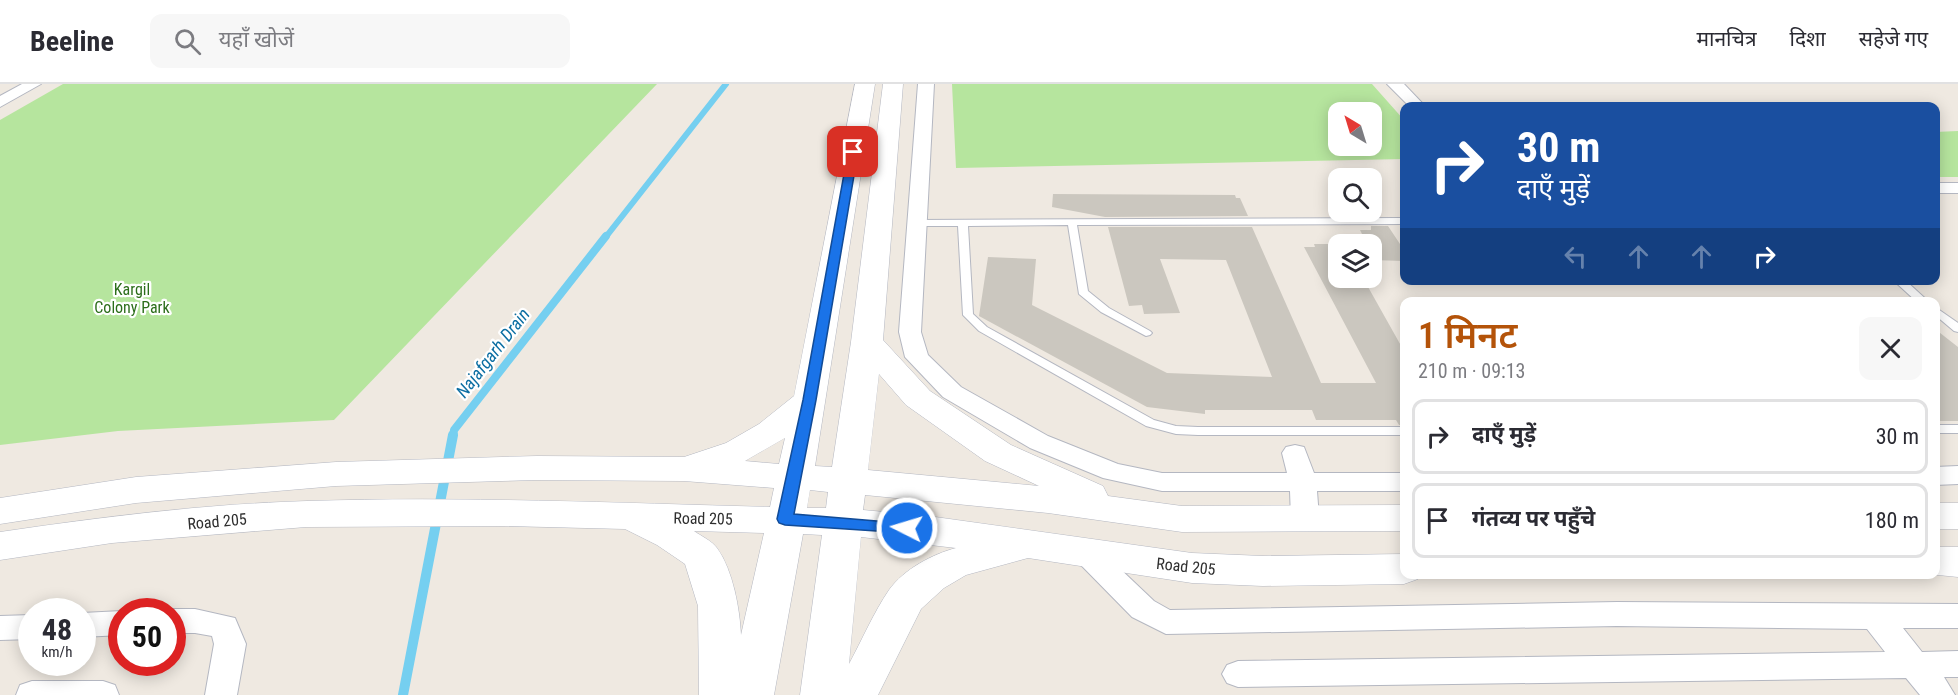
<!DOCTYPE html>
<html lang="hi">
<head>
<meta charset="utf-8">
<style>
  :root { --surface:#fff; --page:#f7f7f7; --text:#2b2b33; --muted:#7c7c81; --line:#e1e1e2; --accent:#b45309 }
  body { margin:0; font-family:"Roboto Condensed","Noto Sans Devanagari",sans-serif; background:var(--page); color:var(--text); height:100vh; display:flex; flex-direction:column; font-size:22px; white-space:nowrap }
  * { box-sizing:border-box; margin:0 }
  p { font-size:20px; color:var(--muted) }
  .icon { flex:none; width:33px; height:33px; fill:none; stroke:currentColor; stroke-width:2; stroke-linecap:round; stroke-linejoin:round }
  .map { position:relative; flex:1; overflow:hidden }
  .side { position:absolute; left:1400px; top:213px; width:540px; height:282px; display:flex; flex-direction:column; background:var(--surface); border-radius:12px; box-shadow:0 3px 15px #0003 }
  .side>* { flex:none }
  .hud { position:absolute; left:1400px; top:18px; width:540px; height:183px; border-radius:12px; box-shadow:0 3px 15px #0003; background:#1a4fa0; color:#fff; overflow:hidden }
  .needle { width:39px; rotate:322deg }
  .buttons { position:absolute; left:1328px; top:18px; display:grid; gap:12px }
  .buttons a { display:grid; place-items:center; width:54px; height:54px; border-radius:12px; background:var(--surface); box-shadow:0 3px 15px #0003; font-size:30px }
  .speed { position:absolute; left:18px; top:514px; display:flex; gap:12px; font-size:30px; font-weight:700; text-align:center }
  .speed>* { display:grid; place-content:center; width:78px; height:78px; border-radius:50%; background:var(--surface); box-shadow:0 3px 15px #0003; line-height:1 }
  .speed small { font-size:15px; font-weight:400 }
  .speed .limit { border:9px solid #d22; background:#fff; color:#111 }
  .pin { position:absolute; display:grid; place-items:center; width:51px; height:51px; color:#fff; margin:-26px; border-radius:12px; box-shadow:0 3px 9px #0006 }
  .me { position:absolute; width:66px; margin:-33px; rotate:275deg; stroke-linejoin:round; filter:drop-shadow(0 0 4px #0008) }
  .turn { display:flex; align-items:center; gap:21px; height:126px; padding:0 18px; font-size:27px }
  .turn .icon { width:78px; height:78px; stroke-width:2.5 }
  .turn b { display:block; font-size:42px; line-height:51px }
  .lanes { display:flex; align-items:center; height:57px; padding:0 18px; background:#0003; justify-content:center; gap:30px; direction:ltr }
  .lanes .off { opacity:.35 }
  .round { display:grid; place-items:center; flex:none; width:63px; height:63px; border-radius:12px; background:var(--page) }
  .head { display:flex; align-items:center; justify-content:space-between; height:102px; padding:0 18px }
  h1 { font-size:36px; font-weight:600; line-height:45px; color:var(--accent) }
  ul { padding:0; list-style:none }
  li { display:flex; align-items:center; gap:18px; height:75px; margin:0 12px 9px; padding:0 6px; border:3px solid var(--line); border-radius:12px }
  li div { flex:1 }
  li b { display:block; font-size:22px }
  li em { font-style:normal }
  header { display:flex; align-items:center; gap:36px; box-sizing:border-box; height:84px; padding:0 30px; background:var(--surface); border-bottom:2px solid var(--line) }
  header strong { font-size:28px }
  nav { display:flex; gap:33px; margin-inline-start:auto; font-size:21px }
  .search { width:420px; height:54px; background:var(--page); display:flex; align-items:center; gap:15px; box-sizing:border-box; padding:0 21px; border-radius:12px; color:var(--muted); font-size:22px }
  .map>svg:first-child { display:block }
  .green { fill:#b6e59e; fill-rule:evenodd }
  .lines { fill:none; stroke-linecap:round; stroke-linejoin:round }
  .stream-far2 { stroke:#75cff0; stroke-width:6 }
  .stream-far1 { stroke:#75cff0; stroke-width:8 }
  .stream { stroke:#75cff0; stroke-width:10 }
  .building { fill:#cbc7bf }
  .lane-casing { stroke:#b4b7c1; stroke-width:2 }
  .street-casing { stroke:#b4b7c1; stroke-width:2 }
  .secondary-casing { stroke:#b4b7c1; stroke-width:1 }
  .lane { fill:#fff; fill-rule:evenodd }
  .street { fill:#fff; fill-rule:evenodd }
  .secondary { fill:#fff; fill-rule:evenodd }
  .route { fill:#1a73e8; stroke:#114b97; stroke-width:1.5 }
  .labels { text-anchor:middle; stroke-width:4.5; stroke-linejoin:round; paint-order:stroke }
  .park-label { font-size:16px; fill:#2c6e1b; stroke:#fff }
  .street-label { font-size:16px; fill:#2e2e2e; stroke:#fff }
  .water-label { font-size:18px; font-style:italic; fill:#0d6fa3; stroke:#fff }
</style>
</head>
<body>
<header>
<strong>Beeline</strong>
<div class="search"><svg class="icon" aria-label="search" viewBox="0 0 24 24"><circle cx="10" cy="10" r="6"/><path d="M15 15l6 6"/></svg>यहाँ खोजें</div>
<nav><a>मानचित्र</a><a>दिशा</a><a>सहेजे गए</a></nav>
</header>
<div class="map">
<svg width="1958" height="611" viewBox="0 0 1958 611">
  <rect width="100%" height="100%" fill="#efe9e1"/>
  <!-- green -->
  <path class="green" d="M63,0H657L334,336L118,347L0,361V36Z
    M952,0H1372L1404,36V75L956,84ZM1338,28H1371V62H1338Z
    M1958,47V93H1935V48Z"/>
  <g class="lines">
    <!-- stream-far2 -->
    <path class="stream-far2" d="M605,154L726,0"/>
    <!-- stream-far1 -->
    <path class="stream-far1" d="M453,353L454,346L606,152"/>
    <!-- stream -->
    <path class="stream" d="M403,611L453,351"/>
  </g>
  <!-- building -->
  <path class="building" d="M1053,110L1235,111L1236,114H1240L1248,132L1105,133L1052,123Z
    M1371,142H1388L1404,166V177L1371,176V160H1356L1350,150H1362L1360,146H1371Z
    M1108,143H1252L1321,299H1376L1304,163H1315L1314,160H1344H1338V194H1363L1404,267V341H1399L1396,336H1316L1312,326H1205V330L1147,323L979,232L988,173L1036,175L1032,221L1167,289L1272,293L1226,176L1160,175L1180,229L1144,230L1142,221L1129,222Z
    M1935,245L1958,263V337H1935Z"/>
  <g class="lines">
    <defs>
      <path id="lane" d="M1404,134V140L1077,141L1088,207L1109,224L1150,247L1152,249L1150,251L1146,252L1101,228L1079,210L1068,141L968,142L973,230L987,243L1154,336L1176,342L1198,343H1404V351H1198L1176,350L1146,342L979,247L963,231L958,142H917L912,139L917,136Z
        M1893,196H1905L1929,218H1917Z
        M1935,223L1958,239V248L1954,247L1935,231Z
        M1935,341H1958V349H1935Z"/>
      <path id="street" d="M22,0H41L0,23V12Z
        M918,0H934L921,248L928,271L961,303L1048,352L1118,380L1162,389H1287L1282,369L1286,363L1295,361L1304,363L1314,389H1404V407H1317L1319,434L1315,441L1305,444L1295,441L1291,434L1290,407H1162L1103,394L1030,364L943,313L905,273L899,248Z
        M1387,0H1404L1425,22H1409Z
        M1935,99H1958V109H1935Z
        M1958,382V400L1935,401V383Z
        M1086,459L1096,462L1154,517L1170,526L1617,518L1958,520V544H1903L1922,568L1958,567V593H1944L1955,611H1920L1906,594L1238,603L1227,599L1222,590L1227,581L1238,577L1885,568L1867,545L1617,542L1166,550L1132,533L1076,476L1072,469L1076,462Z
        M172,525H195L235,534L246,560L237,611H205L214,560L212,552L195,549H172V528H163Z
        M122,527L125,528H122V551L82,553V529Z
        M32,531V555L0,556V532Z
        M32,597H103L115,601L119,611H16L20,601Z"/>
      <path id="secondary" d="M855,0H875L815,382L832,383L851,258L883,0H903L883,256L930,307L1011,361L1103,402L1108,412L1182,422L1404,421V447L1182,448L1048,429L865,411L863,426L928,432L1192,469L1263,472L1404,470V490H1421L1418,495L1404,500L1263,502L1192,499L1028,474L966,491L944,504L921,525L878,611H800L822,451L803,450L774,611H699L698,522L685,480L657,461L625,445L504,442L306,443L112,459L0,476V448C102,433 204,420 307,417C461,412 616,419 770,423L774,404L684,397L537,396L336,402L136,419L0,440V414L136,393L336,378L537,372L684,373L726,359L759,340L794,312ZM879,290L906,321L985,377L1039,402L868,386ZM785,354L779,380L745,377ZM810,406L828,408L826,424H807ZM694,447L764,449L741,551C740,526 733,486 717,464C712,457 701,452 694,447ZM861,453L956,464C933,470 904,485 889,506C874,528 862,556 849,580Z
        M1935,419H1958V445H1935Z
        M1935,463H1958V493L1928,490H1935Z"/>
    </defs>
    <!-- lane casing -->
    <use href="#lane" class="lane-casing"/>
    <!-- street casing -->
    <use href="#street" class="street-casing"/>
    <!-- secondary casing -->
    <use href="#secondary" class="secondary-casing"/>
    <!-- lane -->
    <use href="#lane" class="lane"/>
    <!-- street -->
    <use href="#street" class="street"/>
    <!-- secondary -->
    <use href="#secondary" class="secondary"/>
  </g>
  <!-- route -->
  <path class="route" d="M853,65L858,68L816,316L794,430L912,440L915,444L912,448L907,449L785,441L779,439L777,435L803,316L848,68Z"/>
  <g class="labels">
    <!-- park labels -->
    <g class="park-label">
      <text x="132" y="211">Kargil<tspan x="132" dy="18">Colony Park</tspan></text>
    </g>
    <!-- street labels -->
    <g class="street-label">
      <text transform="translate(703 434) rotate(1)" y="6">Road 205</text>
      <text transform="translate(217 437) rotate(-5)" y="6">Road 205</text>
      <text transform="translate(1186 482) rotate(6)" y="6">Road 205</text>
    </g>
    <!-- water labels -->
    <g class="water-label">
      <text transform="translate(493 269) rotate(-52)" y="6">Najafgarh Drain</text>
    </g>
  </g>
</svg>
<div class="buttons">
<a><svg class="needle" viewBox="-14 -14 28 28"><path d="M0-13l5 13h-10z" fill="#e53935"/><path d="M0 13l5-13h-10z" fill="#7c7c81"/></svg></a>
<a><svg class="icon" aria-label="search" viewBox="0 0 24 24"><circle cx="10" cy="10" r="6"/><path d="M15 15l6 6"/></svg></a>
<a><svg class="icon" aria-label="layers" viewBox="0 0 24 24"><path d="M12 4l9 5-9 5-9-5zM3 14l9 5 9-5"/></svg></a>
</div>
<div class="speed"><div>48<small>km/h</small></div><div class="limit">50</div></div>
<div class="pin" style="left:853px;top:68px;background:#d93025"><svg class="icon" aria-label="arrive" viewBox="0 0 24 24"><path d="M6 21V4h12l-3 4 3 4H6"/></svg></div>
<svg class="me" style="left:907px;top:444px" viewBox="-20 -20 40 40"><circle r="17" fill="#1a73e8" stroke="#fff" stroke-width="3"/><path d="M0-11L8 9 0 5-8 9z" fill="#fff"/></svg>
<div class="hud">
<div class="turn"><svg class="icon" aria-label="right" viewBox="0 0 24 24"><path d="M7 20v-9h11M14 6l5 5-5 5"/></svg><div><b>30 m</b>दाएँ मुड़ें</div></div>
<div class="lanes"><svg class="icon off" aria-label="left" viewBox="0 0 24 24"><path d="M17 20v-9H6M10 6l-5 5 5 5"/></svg><svg class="icon off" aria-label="ahead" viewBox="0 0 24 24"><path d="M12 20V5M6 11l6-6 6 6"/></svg><svg class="icon off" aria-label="ahead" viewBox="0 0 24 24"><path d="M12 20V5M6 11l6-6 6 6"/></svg><svg class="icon" aria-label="right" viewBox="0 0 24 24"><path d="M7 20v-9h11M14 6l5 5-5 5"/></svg></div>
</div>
<section class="side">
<div class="head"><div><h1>1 मिनट</h1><p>210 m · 09:13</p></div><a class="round"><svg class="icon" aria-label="close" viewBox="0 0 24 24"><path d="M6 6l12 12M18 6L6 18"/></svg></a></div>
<ul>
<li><svg class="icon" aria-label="right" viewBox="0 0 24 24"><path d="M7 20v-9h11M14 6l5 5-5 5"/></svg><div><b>दाएँ मुड़ें</b></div><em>30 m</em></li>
<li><svg class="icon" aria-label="arrive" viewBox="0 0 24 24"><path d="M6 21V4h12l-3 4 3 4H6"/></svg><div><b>गंतव्य पर पहुँचे</b></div><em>180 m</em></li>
</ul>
</section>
</div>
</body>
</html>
